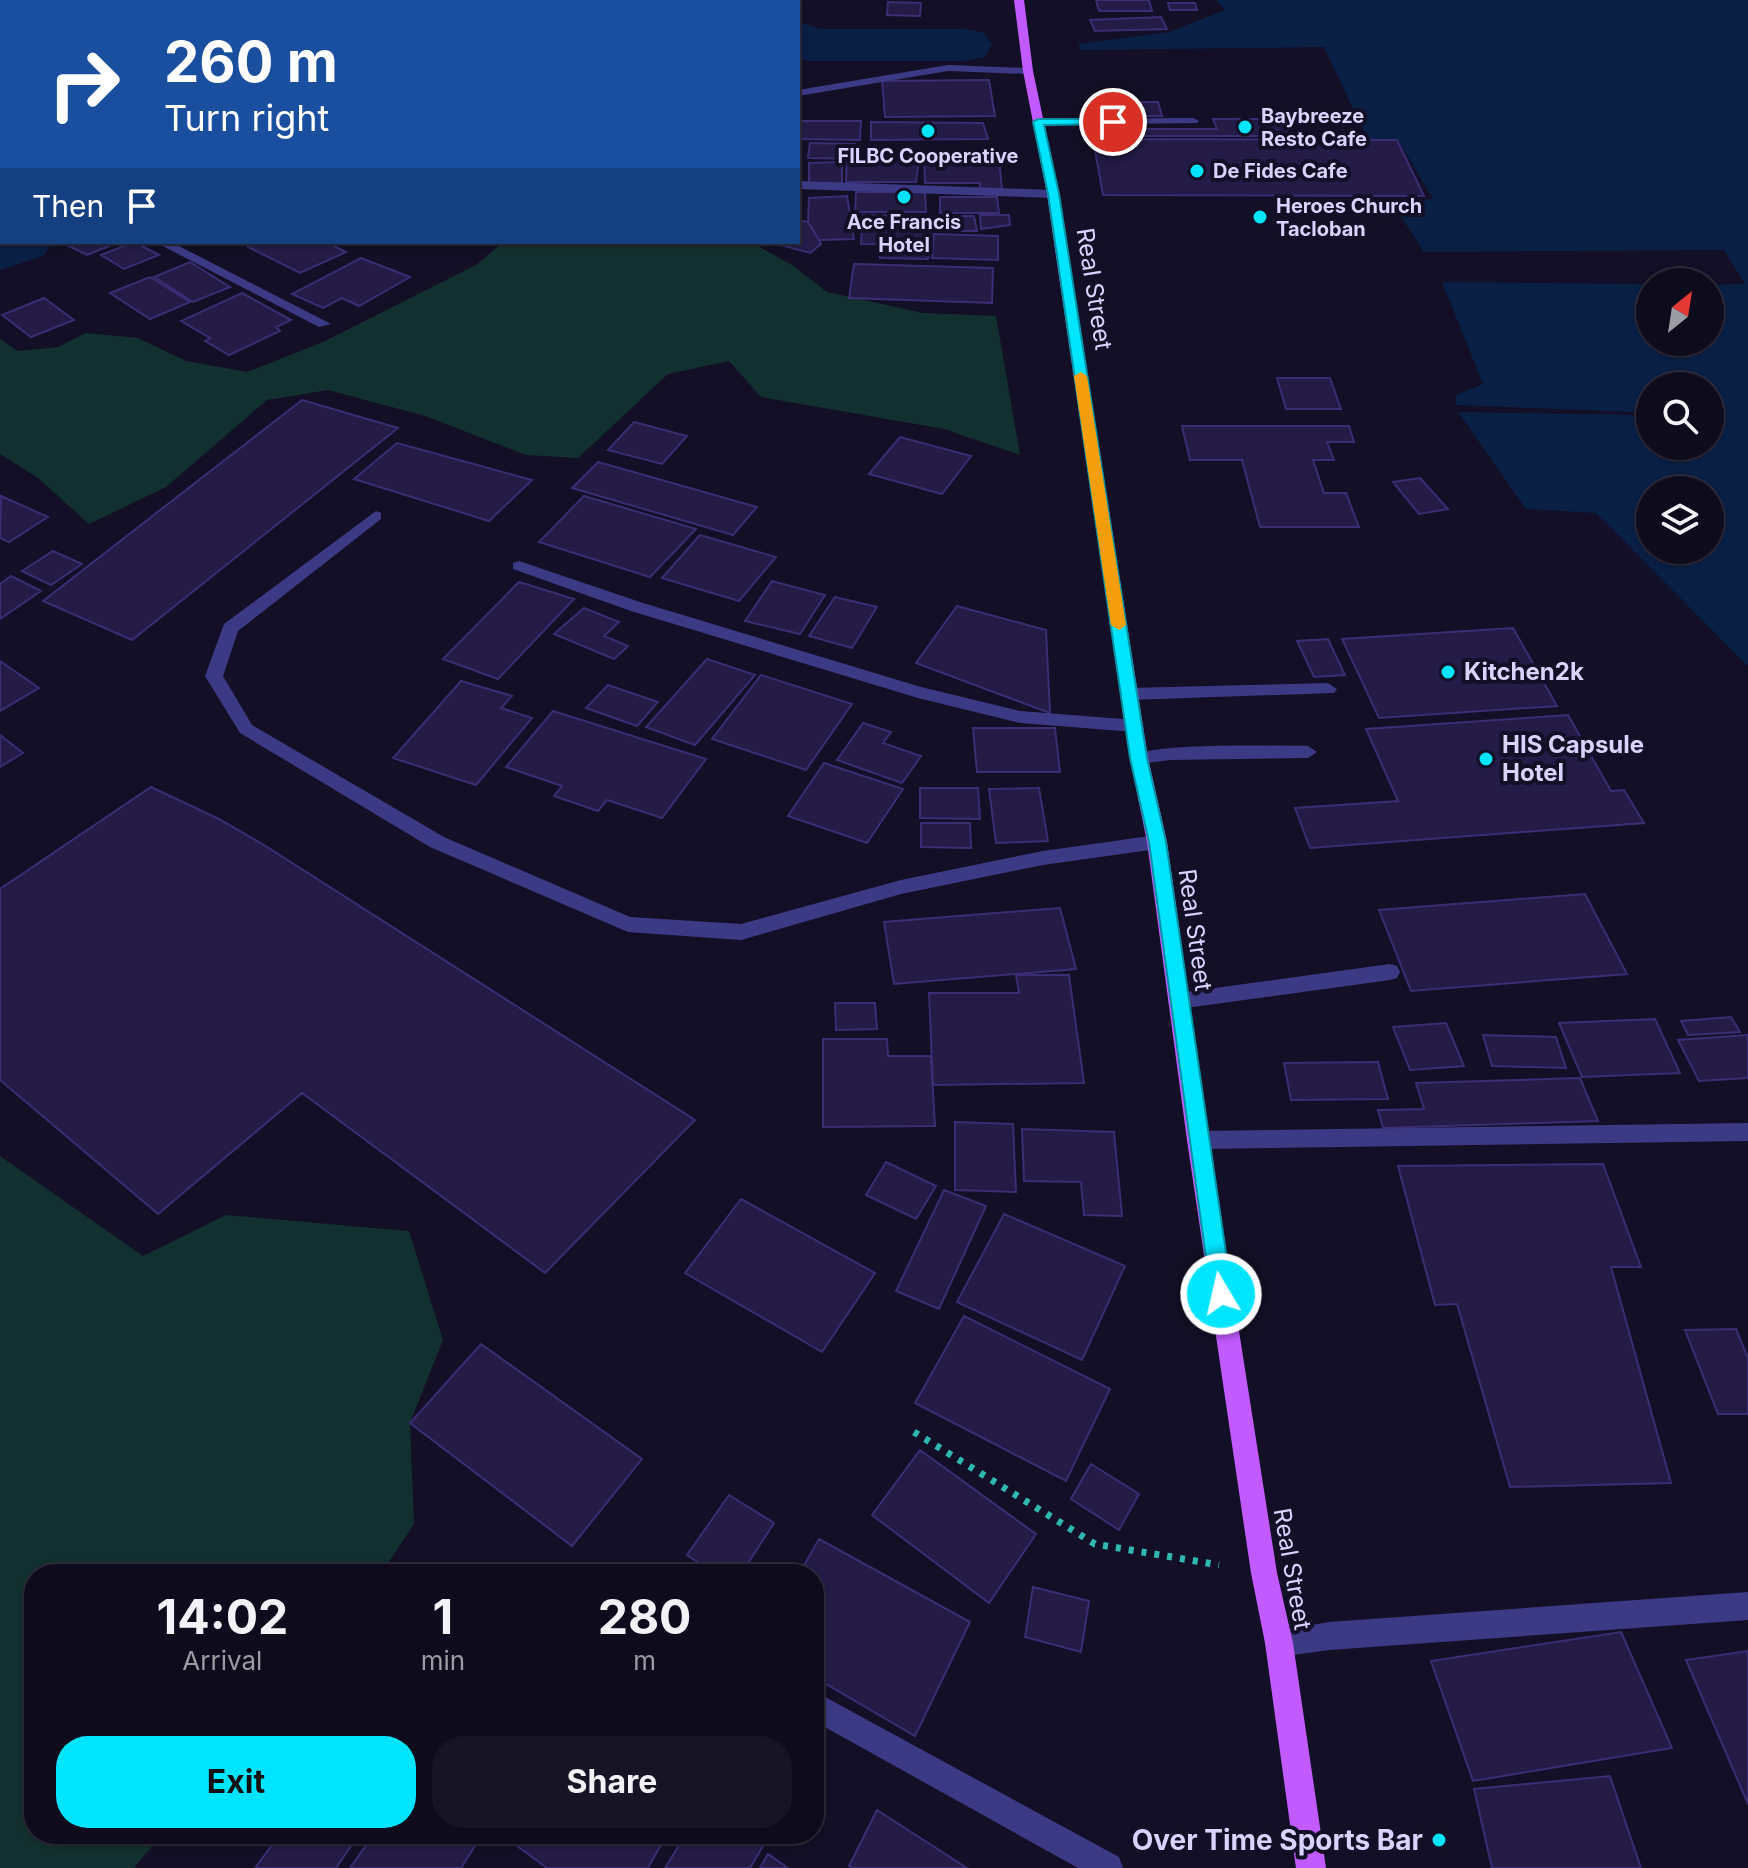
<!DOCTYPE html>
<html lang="en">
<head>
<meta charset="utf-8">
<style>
  :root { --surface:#0e0b1c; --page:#171425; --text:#f1f3f6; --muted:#9b9ba3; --line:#2e2b3b; --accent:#00e5ff }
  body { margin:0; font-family:Inter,sans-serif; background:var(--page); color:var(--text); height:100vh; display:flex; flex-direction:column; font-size:30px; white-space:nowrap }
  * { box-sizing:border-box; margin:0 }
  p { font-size:26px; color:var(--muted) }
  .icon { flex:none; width:44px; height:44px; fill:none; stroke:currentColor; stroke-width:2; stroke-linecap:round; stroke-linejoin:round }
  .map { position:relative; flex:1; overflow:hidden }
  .details { position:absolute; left:24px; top:1564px; width:800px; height:280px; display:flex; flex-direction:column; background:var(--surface); border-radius:32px; box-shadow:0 2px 6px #0004,0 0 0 2px var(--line) }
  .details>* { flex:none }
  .guide { position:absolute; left:0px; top:0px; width:800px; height:244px; box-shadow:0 2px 6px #0004,0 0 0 2px var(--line); background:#1a4fa0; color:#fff; overflow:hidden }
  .needle { width:52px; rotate:30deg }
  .fabs { position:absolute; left:1636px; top:268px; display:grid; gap:16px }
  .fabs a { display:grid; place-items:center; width:88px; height:88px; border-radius:50%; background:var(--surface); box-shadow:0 2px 6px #0004,0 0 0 2px var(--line); font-size:40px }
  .pin { position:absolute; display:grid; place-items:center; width:68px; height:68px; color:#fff; margin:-34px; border:4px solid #fff; border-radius:50%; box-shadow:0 2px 8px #0007 }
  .me { position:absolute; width:88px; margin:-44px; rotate:351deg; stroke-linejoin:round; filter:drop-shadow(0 0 6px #0008) }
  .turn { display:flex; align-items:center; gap:28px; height:168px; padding:0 32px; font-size:36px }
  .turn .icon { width:104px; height:104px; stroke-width:2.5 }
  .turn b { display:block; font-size:56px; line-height:68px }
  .then { display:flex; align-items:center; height:76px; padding:0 32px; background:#0003; gap:16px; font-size:30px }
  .eta { display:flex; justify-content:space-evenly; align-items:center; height:136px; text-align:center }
  .eta b { font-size:48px; font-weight:700; line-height:56px }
  .primary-button { display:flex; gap:16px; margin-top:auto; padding:16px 32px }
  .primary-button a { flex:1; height:92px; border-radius:32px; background:var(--accent); color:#111; font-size:32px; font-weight:700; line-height:92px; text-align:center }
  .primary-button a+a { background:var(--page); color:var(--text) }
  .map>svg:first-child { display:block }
  .green { fill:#12302f }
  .water { fill:#0a1f44; fill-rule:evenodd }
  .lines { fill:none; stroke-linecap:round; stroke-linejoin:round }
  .river { fill:#0a1f44; fill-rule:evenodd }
  .building { fill:#241b47; stroke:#3b2d73; stroke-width:2 }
  .path { stroke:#2fb8b0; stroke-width:7; stroke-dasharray:5 8; stroke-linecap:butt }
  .service { fill:#3d3a85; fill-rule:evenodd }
  .minor { fill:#3d3a85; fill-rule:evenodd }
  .primary { fill:#c25bff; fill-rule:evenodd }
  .route { fill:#00e5ff; stroke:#0095a6; stroke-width:2 }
  .slow { fill:#f59e0b }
  .poi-dot { fill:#00e5ff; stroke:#130f26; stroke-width:3 }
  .labels { text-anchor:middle; stroke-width:8; stroke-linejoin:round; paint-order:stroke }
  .far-poi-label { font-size:20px; font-weight:bold; fill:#d9d4ff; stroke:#130f26; text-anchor:start }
  .street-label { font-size:24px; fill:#d9d4ff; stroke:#130f26 }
  .poi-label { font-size:24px; font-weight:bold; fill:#d9d4ff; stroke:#130f26; text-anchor:start }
  .near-poi-label { font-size:28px; font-weight:bold; fill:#d9d4ff; stroke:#130f26; text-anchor:end }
</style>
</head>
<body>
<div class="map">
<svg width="1748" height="1868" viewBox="0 0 1748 1868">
  <rect width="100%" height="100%" fill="#130f26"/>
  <!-- green -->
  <path class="green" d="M503,242H751L792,265L827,292L923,313L996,316L1020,455L944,429L761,397L729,361L668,374L578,458L526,455L425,416L328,390L267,400L166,487L89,524L38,478L0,454V339L18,351L58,347L86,333L138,338L186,361L247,372L323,342L476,265Z
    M0,1156L143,1256L226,1215L409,1231L443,1340L410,1423L414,1524L381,1574H34V1834H162L134,1868H0Z"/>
  <!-- water -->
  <path class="water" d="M1216,0H1748V666L1596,513L1526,509L1458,412L1637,415L1636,412L1456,405V395L1483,384L1442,282L1650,284V342H1710V285L1745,284L1724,250L1424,252L1392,203L1433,199L1398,140H1368L1324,47L1081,50L1078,44L1169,32L1225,10ZM1710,386V446H1650V386ZM1650,490H1710V550H1650Z"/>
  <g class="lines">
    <!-- river -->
    <path class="river" d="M614,0H674L613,2Z
      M700,0H755L756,2H701Z
      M798,22L821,29H965L984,33L992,45L984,57L965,61H810L798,58Z
      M0,227L2,242H53L43,256L0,270Z"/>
  </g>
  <!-- building -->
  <path class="building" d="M1096,0H1149L1152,11H1099Z
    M888,2L921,3L920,16L887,15Z
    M1168,3H1195L1197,10H1170Z
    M1161,17L1167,29L1095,31L1090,20Z
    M989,80L995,116L885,117L882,81Z
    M1099,102H1158L1162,116H1102Z
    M1213,119H1283L1289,136H1112L1110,129H1217Z
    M798,121H861L860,140L798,139Z
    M871,122L983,123L988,139L871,140Z
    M1093,139L1397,140L1424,196L1103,195Z
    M810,143L855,144L853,159L808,158Z
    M924,158L999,159L1002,189H980V183H925Z
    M919,159L916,182H846L847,160Z
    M842,162V183L809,184V163Z
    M856,192H925L926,212H855Z
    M847,196L854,239L819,240L808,222L809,198Z
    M940,197H997L999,213H940Z
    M863,215L932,216L931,245L861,244Z
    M980,215H1009L1010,225L981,229Z
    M946,216H974L977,231H947Z
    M798,220L808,222L821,244L810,253L770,242H798Z
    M934,234L998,236V260L932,258Z
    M102,242L109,246L87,255L63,243Z
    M134,242L159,255L124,269L101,255Z
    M259,242H326L346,252L300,273L248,247Z
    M880,246L930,247L928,259L880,258Z
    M361,258L410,277L359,306L342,298L323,308L292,294Z
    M190,262L230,287L193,302L154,277Z
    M854,264L993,268L992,303L849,298Z
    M150,277L190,302L150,319L110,293Z
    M242,293L291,320L276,327L280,331L229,355L205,341L210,338L181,321Z
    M44,298L74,320L31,337L2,315Z
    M1277,378H1330L1341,409H1286Z
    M302,400L398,428L132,640L43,601Z
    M634,422L687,436L662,464L608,450Z
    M1182,426H1349L1354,442H1327L1334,460H1313L1324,493H1346L1359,527H1260L1242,460H1190Z
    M900,437L971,456L942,494L869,474Z
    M397,443L532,480L489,521L354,479Z
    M598,462L757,507L733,535L572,488Z
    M1420,478L1448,509L1419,514L1393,482Z
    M1,496L48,517L9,542L0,538Z
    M584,496L696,529L650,577L539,542Z
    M700,535L776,557L739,601L662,578Z
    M53,551L82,564L51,585L22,571Z
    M11,576L41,591L0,619V584Z
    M772,581L825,595L800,634L745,621Z
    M519,582L574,599L498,679L443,659Z
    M835,597L877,607L852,648L809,636Z
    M957,606L1046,630L1050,713L916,663Z
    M584,608L619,622L604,636L628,646L614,659L554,634Z
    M1513,628L1557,706L1379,718L1342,639Z
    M1328,639L1345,675L1314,677L1297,641Z
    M707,659L755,675L695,745L646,727Z
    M0,661L39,688L0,711Z
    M761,675L852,704L806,770L712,739Z
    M461,681L512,696L501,708L532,718L476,785L393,758Z
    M608,685L658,702L637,726L586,708Z
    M553,711L706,759L662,818L607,800L598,811L554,796L562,786L506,767Z
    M1568,715L1611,791L1624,790L1644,823L1310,848L1295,808L1398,801L1366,729Z
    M863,723L891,732L883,743L921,756L902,783L837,760Z
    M973,728H1055L1060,772H977Z
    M0,735L23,753L0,767Z
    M824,763L903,789L867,843L788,816Z
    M151,787L219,819L264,845L695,1120L545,1273L302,1093L158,1214L0,1080V889Z
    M920,788H978L980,819L920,818Z
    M1039,788L1048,841L996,843L989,789Z
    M921,823H970L971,848L921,847Z
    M1585,894L1627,974L1411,991L1379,910Z
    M1060,908L1076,969L894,984L884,922Z
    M1016,975H1069L1084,1083L933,1085L929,993H1019Z
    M835,1003H875L877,1029L836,1030Z
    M1731,1017L1740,1032L1688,1035L1681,1021Z
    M1655,1019L1680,1073L1582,1077L1559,1023Z
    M1446,1023L1464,1066L1410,1070L1393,1027Z
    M1483,1035L1556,1037L1566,1068L1492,1066Z
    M1748,1035V1078L1699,1081L1678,1040Z
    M823,1039H887L888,1056H931L935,1126L823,1127Z
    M1378,1062L1388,1099L1291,1100L1284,1063Z
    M1580,1078L1598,1121L1383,1128L1378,1110L1424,1109L1416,1083Z
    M955,1122L1013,1124L1016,1192L955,1190Z
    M1022,1129L1114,1132L1122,1216L1084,1215L1081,1182L1024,1181Z
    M886,1162L936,1186L916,1219L866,1195Z
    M1603,1164L1641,1267H1611L1671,1483L1510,1487L1457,1304L1435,1305L1398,1166Z
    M944,1190L986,1206L939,1309L896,1291Z
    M741,1199L875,1273L822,1352L685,1273Z
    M1004,1214L1125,1266L1082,1360L957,1302Z
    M964,1316L1110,1389L1066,1481L915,1403Z
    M1736,1329L1748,1358V1414H1718L1685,1330Z
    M481,1344L642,1459L572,1546L410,1423Z
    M920,1450L1036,1534L989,1603L872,1515Z
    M1091,1464L1139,1494L1119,1530L1071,1499Z
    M729,1495L774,1523L741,1574H715L687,1555Z
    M819,1539L970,1622L915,1736L814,1677V1574H799Z
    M1033,1587L1089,1601L1081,1652L1025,1637Z
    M1621,1632L1672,1748L1473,1781L1431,1661Z
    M1748,1651V1804L1686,1660Z
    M1610,1776L1641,1868H1492L1474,1789Z
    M877,1810L967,1868H852L849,1866Z
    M280,1834H359L336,1868H255Z
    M374,1834H476L480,1838L461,1868H350Z
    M501,1834H667L648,1868H547Z
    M686,1834H770L750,1868H665Z
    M768,1854L788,1868H760Z"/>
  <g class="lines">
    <!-- path -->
    <path class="path" d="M914,1432L1095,1544L1219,1565"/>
    <!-- service -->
    <path class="service" d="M1193,118L1199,121L1197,123L1038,125L1032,122L1038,119Z
      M798,181L1053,190L1059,194L1053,198L798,189Z
      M155,242H171L331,324L319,327Z
      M376,511L381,513V519L238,631L223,676L252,725L444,837L630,917L741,924L901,880L1043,851L1157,835L1167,842L1157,849L1043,865L901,894L741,940L628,932L430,847L240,733L205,676L224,624Z
      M1328,683L1337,689L1334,693L1129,700L1120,694L1129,688Z
      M1308,746L1317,752L1308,758L1170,760L1139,764L1130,758C1142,742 1281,746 1308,746Z
      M1390,964L1397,966L1400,972L1397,978L1390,980L1178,1009L1171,1007L1168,1001L1171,995L1178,993Z
      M1748,1123V1141L1198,1149L1190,1147L1187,1140L1190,1133L1198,1131Z
      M814,1691L1119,1857L1123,1868H1078L814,1721Z"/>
    <!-- minor -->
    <path class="minor" d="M259,0H281L282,2H260Z
      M308,0H323L307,2Z
      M948,65L1028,68L1033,71L1028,74L948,71L798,96V90Z
      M0,87H2V93H0Z
      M0,180L2,181V190L0,189Z
      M519,561L643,603L921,687L1020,711L1135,720L1144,726L1135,732L1020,723L918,698L631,611L513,569V563Z
      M1748,1592V1620L1329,1650L1279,1657L1269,1653L1265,1643L1269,1633L1329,1622Z"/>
    <!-- primary -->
    <path class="primary" d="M1014,0H1024L1033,71L1059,194L1148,758L1167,842L1209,1140L1277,1573L1293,1643L1326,1868H1296L1265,1643L1251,1573L1187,1140L1147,842L1130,758L1047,194L1023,71Z"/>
  </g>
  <!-- route -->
  <path class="route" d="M1113,119L1116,120V124L1044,125L1059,194L1147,758L1166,842L1232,1294L1229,1301L1221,1304L1214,1301L1211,1294L1149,842L1130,758L1048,194L1033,122L1038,119Z"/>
  <!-- slow -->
  <path class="slow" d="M1081,372L1087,376L1126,625L1119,630L1111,625L1074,376Z"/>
  <!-- markers -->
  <g class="poi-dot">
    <circle cx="1245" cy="127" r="8"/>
    <circle cx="928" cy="131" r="8"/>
    <circle cx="1197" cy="171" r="8"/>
    <circle cx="904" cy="197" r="8"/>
    <circle cx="1260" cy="217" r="8"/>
    <circle cx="1448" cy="672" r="8"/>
    <circle cx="1486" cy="759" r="8"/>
    <circle cx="1439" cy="1840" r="8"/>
  </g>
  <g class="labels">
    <!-- far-poi labels -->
    <g class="far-poi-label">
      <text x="1261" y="123">Baybreeze<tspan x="1261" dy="23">Resto Cafe</tspan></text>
      <text x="928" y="163" text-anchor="middle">FILBC Cooperative</text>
      <text x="1213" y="178">De Fides Cafe</text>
      <text x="1276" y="213">Heroes Church<tspan x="1276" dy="23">Tacloban</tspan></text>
      <text x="904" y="229" text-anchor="middle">Ace Francis<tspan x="904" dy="23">Hotel</tspan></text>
    </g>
    <!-- street labels -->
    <g class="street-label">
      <text transform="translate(1094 289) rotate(81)" y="8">Real Street</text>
      <text transform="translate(1195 930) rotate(82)" y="8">Real Street</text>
      <text transform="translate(1292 1569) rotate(80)" y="8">Real Street</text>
    </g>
    <!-- poi labels -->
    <g class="poi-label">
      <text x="1464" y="680">Kitchen2k</text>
      <text x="1502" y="753">HIS Capsule<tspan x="1502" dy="28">Hotel</tspan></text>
    </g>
    <!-- near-poi labels -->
    <g class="near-poi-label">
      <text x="1423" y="1850">Over Time Sports Bar</text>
    </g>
  </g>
</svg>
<div class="fabs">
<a><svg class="needle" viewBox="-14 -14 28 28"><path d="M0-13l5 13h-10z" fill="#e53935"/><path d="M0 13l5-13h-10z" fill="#9b9ba3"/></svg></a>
<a><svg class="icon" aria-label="search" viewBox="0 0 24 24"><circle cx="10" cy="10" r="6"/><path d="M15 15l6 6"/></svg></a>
<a><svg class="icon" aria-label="layers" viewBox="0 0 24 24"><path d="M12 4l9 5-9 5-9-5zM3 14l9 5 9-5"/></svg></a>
</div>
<div class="pin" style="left:1113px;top:122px;background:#d93025"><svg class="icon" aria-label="arrive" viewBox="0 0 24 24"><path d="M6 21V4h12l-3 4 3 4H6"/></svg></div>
<svg class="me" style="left:1221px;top:1294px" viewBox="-20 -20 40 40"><circle r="17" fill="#00e5ff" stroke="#fff" stroke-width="3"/><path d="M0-11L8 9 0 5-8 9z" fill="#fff"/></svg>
<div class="guide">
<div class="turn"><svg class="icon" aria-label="right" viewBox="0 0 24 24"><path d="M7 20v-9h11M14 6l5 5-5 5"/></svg><div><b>260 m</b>Turn right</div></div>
<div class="then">Then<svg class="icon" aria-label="arrive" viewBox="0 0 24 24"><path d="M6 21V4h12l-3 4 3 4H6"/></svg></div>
</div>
<section class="details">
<div class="eta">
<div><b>14:02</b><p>Arrival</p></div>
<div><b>1</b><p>min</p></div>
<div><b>280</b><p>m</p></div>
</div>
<div class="primary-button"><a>Exit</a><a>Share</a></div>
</section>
</div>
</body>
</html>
